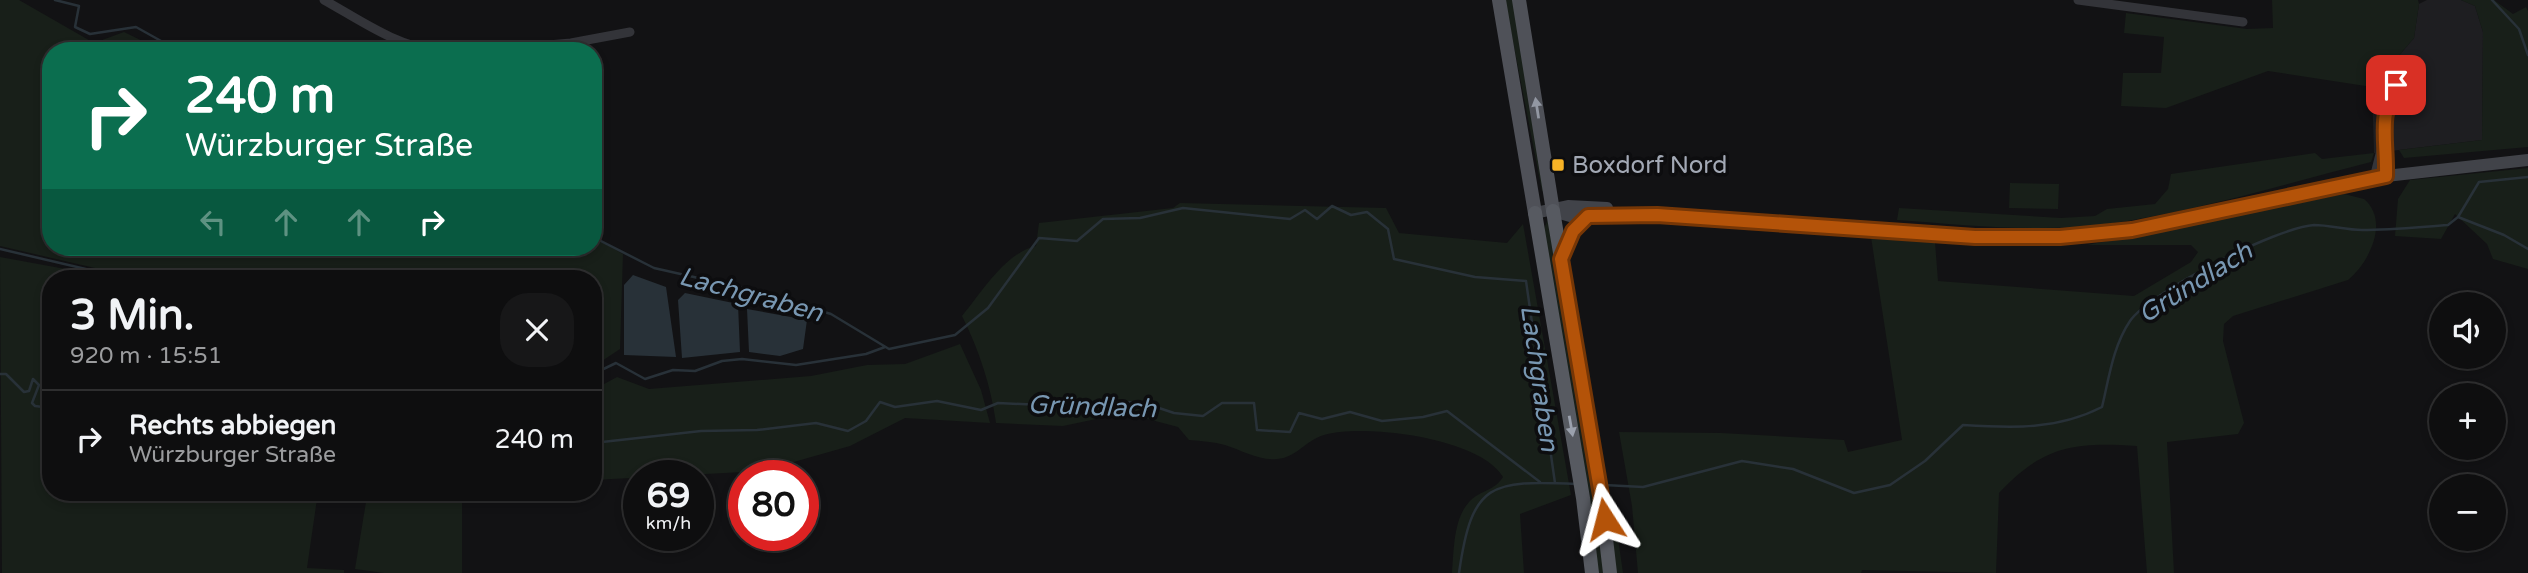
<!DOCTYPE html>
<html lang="de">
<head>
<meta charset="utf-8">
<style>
  :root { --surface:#0e0e0f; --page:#171718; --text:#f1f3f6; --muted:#9b9c9e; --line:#2e2e2f }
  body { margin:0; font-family:"Varela Round",sans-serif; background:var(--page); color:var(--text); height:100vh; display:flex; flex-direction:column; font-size:26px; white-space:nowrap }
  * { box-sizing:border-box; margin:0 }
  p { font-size:23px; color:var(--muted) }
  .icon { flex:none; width:38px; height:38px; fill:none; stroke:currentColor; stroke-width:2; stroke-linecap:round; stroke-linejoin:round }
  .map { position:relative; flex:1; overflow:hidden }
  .panel { position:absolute; left:42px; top:270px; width:560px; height:231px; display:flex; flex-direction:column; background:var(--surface); border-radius:28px; box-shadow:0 4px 10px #0003,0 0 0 2px var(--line) }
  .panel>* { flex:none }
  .guide { position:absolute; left:42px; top:42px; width:560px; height:214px; border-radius:28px; box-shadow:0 4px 10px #0003,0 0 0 2px var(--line); background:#0b6e4f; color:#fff; overflow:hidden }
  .fabs { position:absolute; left:2429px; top:292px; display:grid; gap:14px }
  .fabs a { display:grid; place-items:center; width:77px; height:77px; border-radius:50%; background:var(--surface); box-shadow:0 4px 10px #0003,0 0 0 2px var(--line); font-size:35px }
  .speed { position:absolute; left:623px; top:460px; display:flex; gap:14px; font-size:35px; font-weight:700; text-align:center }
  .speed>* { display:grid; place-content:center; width:91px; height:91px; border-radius:50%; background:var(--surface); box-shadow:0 4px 10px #0003,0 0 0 2px var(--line); line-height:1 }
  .speed small { font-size:18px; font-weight:400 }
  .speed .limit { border:10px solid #d22; background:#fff; color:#111 }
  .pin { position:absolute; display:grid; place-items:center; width:60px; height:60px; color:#fff; margin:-30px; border-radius:14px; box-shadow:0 4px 10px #0006 }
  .me { position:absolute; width:77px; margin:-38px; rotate:351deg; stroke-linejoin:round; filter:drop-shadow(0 0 5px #0008) }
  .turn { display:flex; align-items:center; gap:24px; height:147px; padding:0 28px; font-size:32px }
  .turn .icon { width:91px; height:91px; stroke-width:2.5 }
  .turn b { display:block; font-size:49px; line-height:60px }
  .lanes { display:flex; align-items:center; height:66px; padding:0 28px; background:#0003; justify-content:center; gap:35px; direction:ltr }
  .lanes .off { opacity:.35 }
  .round { display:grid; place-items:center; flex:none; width:74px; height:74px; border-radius:28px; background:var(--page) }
  .overview { display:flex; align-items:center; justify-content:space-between; height:119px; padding:0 28px }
  h1 { font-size:42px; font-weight:700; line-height:52px }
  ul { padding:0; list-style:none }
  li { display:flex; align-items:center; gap:21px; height:98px; padding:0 28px; border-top:2px solid var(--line) }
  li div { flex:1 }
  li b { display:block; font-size:26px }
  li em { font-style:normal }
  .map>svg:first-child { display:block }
  .built { fill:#1e1e21 }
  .green { fill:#181f19 }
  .water { fill:#283138 }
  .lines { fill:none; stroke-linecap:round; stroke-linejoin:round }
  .stream { stroke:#283138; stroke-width:2.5 }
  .minor { stroke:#333439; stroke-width:9 }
  .secondary { stroke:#414349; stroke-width:12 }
  .primary { stroke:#4f5158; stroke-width:14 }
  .trunk { stroke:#575a61; stroke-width:14 }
  .oneway { fill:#9297a2 }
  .oneway2 { fill:#9ba1ad }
  .route-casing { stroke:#753606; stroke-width:18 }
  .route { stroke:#b45309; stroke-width:12 }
  .poi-dot { fill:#f8b326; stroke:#0d0d0f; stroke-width:2.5 }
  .labels { text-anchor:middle; stroke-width:7; stroke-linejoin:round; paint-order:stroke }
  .poi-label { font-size:24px; fill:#a3a9b5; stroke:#0d0d0f; text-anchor:start }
  .water-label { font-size:26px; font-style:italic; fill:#7897b2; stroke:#0d0d0f }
</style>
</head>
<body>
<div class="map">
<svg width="2528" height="573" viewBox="0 0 2528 573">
  <rect width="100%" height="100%" fill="#121214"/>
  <!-- built -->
  <path class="built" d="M2427,0H2461L2475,6L2483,32L2482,140L2374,153L2372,87L2414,38L2419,4Z"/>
  <!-- green -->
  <path class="green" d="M0,0H19L94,43L124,32L163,51H51V247H593V237L623,254L620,349L593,367V278H138L0,246Z
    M1505,0H1514L1545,190L1542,191Z
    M2272,0H2418L2419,4L2414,38L2372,87L2268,71L2166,108L2121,106L2123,73H2161L2164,37L2124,33L2126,13L2247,29L2273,28Z
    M2461,0H2494L2513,14L2526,7L2528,11V147L2404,158L2399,150L2482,140L2483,32L2475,6Z
    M2315,153L2322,159L2374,153L2371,162C2284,184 2195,212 2106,224C2037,233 1966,225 1897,220L1899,208L2061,218L2095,216L2107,209L2155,204L2168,189L2171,174Z
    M2528,168V269L2493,259L2487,244L2455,214L2441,239L2395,236L2398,199L2410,180Z
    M2010,183L2059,184L2058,209L2009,208Z
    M2344,194L2364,199C2390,221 2369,263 2348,280L2233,316L2224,324L2223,341L2244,423L2238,434L2167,442L2174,573H2147L2137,446C2075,442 2044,445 1999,493L1996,573L1862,570L1861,573H1638L1632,506L1619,432L1721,433L1844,440L1848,452L1902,440L1871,237L1935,242L1938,281L2134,296L2191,262L2198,252L2191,245H2087Z
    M1180,203L1386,208L1399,233L1507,243L1523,224L1571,495L1520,514L1524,573H1452C1454,550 1453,516 1472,499C1483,490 1495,490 1503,477C1481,438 1364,423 1324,435C1306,440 1296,458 1277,459C1260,461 1241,450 1225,445C1214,442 1201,441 1189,440L1178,427L1125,413L1063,426L996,423C991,386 979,350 962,316C982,292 1005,253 1036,246L1039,223L1173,208Z
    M1548,219L1597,500L1606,573H1597L1544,229Z
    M0,257L71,270L93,278H51V492H318L307,568L344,570V573H2Z
    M960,344L981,390L990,423L905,418L850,446L762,471L593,480V390L617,377L649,389L811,376L867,365L905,364Z
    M337,492H507L462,498V573H384L355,569L366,502Z
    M1607,496H1612L1623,573H1616Z"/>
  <!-- water -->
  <path class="water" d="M633,275L666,287L676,357L624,355V285Z
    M685,293L738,304L740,352L682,358L678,300Z
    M747,309L807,320L803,349L780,356L749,352Z"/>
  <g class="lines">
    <!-- stream -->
    <path class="stream" d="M55,0L79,6L75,27L90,34L136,27L179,51
      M2492,0L2519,29L2528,55
      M2458,217L2504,235L2528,249
      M593,237L654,268L747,289L831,314L889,349L955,335L988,308L1039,238L1077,241L1103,219L1140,218L1183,208L1290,219L1305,210L1317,219L1332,206L1351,215L1367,212L1388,229L1394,259L1475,277L1526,281L1555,483
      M0,249L90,270
      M99,272L119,278
      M0,374H6L24,392L29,391L33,379L39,385L32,403L35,406L51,408
      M593,374L616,363L645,379L673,370L695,371L722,361L742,359L796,365L866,354L885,347
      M593,443L701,431L757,430L816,423L848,431L866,421L880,402L895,407L937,401L981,410L998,403L1041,405L1141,402L1174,413L1203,416L1222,403H1254L1257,430L1290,432L1299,413L1322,419L1350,412L1382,421L1423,417L1447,411L1540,482
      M1604,485L1643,487L1742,461L1793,469L1854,493L1890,485L1925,461L1963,425C2013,428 2057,430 2102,407C2109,378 2113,346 2130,321C2150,292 2278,227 2314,225C2330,225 2346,230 2362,230C2391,230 2419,227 2448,225L2458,217L2479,182L2528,177
      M1459,573C1472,482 1490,480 1577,484"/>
    <!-- minor -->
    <path class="minor" d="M324,0C360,20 397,47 439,51
      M2078,0L2243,22
      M478,51L571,43L630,32
      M2383,144L2386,176
      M2374,178L2383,142L2386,102L2404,69"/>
    <!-- secondary -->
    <path class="secondary" d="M1553,211L1570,216L1657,215L1975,237H2073L2132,230L2386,176L2528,160
      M1535,213L1568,206L1607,208"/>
    <!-- primary -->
    <path class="primary" d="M1499,0L1535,213
      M1519,0L1553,211"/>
    <!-- trunk -->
    <path class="trunk" d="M1553,211L1601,496L1610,573
      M1535,213L1583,498L1592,573
      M1562,257L1573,231L1588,216"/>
  </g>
  <!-- one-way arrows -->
  <defs><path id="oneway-solid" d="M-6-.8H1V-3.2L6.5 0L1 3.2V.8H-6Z" transform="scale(1.75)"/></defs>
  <use class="oneway" href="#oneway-solid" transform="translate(1537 108) rotate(-99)"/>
  <use class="oneway2" href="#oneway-solid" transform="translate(1571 426) rotate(80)"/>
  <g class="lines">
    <defs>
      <path id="route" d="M1605,519L1561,259L1573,231L1588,216L1657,215L1975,237H2060L2132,230L2386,176C2387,141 2378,118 2396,85"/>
    </defs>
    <!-- route casing -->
    <use href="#route" class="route-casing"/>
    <!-- route -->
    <use href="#route" class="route"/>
  </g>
  <!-- markers -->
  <rect class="poi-dot" x="1551" y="158" width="14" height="14" rx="3.5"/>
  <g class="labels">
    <!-- poi labels -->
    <g class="poi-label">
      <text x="1572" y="173">Boxdorf Nord</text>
    </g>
    <!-- water labels -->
    <g class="water-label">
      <text transform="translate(2195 282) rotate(-32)" y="9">Gründlach</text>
      <text transform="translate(751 294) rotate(15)" y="9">Lachgraben</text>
      <text transform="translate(1540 378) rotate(82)" y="9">Lachgraben</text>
      <text transform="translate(1092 406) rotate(2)" y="9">Gründlach</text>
    </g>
  </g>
</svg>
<div class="fabs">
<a><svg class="icon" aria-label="sound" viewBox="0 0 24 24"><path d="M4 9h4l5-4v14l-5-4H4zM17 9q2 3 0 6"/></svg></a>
<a>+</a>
<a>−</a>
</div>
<div class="speed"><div>69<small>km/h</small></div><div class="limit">80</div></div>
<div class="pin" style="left:2396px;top:85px;background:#d93025"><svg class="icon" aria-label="arrive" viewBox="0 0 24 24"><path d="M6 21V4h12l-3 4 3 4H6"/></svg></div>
<svg class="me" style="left:1605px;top:519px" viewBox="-20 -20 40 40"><path d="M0-17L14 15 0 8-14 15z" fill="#b45309" stroke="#fff" stroke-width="4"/></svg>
<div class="guide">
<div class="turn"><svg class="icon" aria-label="right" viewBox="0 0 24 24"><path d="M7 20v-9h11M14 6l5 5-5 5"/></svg><div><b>240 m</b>Würzburger Straße</div></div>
<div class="lanes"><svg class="icon off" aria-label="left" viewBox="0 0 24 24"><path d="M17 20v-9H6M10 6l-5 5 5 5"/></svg><svg class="icon off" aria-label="ahead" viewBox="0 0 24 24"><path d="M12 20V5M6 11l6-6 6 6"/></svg><svg class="icon off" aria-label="ahead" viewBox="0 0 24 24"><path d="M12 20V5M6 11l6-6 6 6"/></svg><svg class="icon" aria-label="right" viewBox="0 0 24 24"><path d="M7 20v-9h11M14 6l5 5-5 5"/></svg></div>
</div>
<section class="panel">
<div class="overview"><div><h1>3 Min.</h1><p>920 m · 15:51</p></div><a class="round"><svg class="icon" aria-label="close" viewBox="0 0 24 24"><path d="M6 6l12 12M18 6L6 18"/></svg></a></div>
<ul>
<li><svg class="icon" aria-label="right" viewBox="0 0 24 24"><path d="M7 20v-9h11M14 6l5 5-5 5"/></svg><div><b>Rechts abbiegen</b><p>Würzburger Straße</p></div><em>240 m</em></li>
</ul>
</section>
</div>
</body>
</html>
